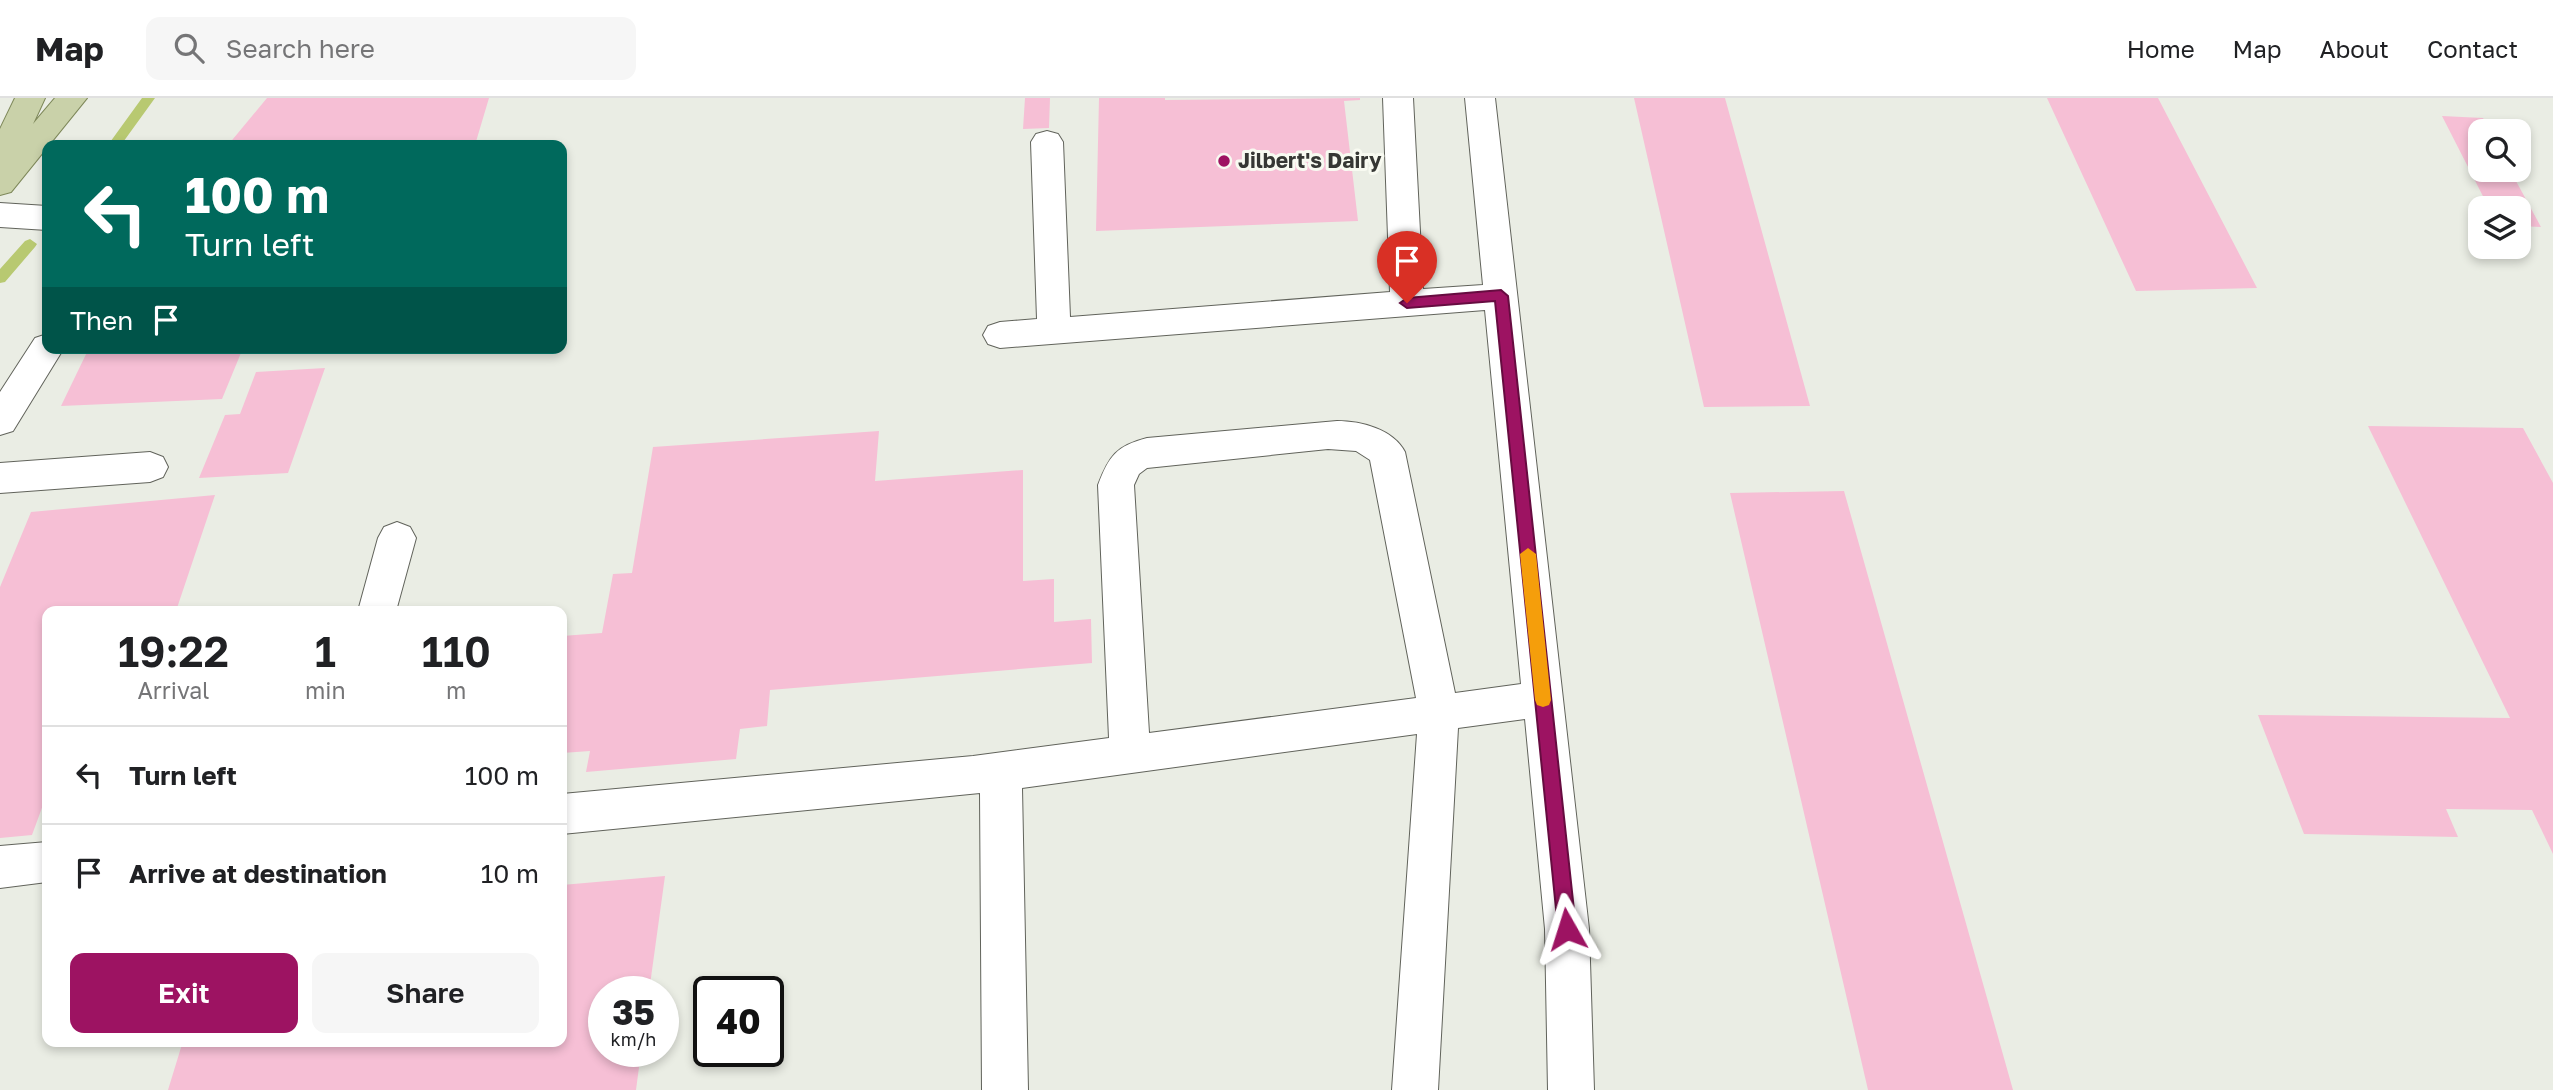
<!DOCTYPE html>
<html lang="en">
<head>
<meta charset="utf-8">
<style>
  :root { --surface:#fff; --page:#f6f6f6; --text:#202124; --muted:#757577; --line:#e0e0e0; --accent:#9d1362 }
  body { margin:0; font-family:"Golos Text",sans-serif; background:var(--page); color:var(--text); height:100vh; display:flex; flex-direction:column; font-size:26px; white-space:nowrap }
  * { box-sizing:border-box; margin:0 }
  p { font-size:23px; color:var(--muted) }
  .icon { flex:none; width:38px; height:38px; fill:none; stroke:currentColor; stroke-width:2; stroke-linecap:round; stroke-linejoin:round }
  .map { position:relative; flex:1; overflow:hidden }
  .details { position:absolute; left:42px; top:508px; width:525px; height:441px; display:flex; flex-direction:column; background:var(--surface); border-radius:14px; box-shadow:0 4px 10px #0003 }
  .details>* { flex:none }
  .guide { position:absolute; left:42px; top:42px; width:525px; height:214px; border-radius:14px; box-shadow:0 4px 10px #0003; background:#00695c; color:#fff; overflow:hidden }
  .controls { position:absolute; left:2468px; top:21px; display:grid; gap:14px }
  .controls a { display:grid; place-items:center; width:63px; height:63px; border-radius:14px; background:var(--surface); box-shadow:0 4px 10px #0003; font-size:35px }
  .speed { position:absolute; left:588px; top:878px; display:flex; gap:14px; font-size:35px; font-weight:700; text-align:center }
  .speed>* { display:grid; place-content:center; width:91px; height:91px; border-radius:50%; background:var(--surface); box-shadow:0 4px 10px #0003; line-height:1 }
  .speed small { font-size:18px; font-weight:400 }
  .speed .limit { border:4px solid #111; border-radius:10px; background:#fff; color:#111 }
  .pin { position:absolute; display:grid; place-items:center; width:60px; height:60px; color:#fff; margin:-72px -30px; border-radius:50% 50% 50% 0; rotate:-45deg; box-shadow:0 0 7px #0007 }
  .pin .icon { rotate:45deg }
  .me { position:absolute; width:77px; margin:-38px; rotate:354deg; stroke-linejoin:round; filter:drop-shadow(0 0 5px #0008) }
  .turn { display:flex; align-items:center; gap:24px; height:147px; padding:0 28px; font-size:32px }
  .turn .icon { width:91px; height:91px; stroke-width:2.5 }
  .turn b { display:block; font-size:49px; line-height:60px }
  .then { display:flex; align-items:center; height:66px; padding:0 28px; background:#0003; gap:14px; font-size:26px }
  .eta { display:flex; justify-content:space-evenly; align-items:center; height:119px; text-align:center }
  .eta b { font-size:42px; font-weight:600; line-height:49px }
  .primary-button { display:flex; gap:14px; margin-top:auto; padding:14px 28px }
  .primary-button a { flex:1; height:80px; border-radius:14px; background:var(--accent); color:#fff; font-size:28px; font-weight:600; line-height:80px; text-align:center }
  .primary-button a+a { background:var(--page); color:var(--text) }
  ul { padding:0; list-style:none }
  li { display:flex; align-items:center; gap:21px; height:98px; padding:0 28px; border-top:2px solid var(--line) }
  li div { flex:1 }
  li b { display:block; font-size:26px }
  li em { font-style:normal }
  header { display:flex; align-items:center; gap:42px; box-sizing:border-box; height:98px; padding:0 35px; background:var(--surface); border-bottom:2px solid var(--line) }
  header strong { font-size:33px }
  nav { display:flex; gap:38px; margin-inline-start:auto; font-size:24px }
  .search { width:490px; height:63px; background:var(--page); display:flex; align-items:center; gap:18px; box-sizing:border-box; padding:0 24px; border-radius:14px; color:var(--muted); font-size:26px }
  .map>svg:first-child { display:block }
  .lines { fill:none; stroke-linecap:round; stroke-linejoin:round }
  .stream { fill:#b8c971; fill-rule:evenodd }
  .building { fill:#f6bfd5 }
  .minor-casing { stroke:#61635b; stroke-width:2 }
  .major-casing { stroke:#7e885a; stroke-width:2 }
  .minor { fill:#fff; fill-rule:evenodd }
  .major { fill:#c9d1a9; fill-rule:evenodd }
  .route { fill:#9d1362; stroke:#660c40; stroke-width:2 }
  .slow { fill:#f59e0b }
  .poi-dot { fill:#9d1362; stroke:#f8faf1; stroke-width:2.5 }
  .labels { text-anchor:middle; stroke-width:6; stroke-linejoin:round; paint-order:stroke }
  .poi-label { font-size:21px; font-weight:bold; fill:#363734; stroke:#f8faf1; text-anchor:start }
</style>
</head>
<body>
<header>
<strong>Map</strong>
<div class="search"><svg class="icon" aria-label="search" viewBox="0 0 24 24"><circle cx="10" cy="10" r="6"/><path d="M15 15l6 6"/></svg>Search here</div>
<nav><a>Home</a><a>Map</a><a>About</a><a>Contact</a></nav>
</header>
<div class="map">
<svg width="2553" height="992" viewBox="0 0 2553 992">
  <rect width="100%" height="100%" fill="#eaede4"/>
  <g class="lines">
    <!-- stream -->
    <path class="stream" d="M142,0H155L121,47H108Z
      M30,141L37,146L35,149L5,184L0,185V171L25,143Z"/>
  </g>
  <!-- building -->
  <path class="building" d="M267,0H489L475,47H228Z
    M1025,0H1050L1049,30L1023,31Z
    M1099,0H1165V2L1360,0V2L1344,3L1358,123L1096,133Z
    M1634,0H1725L1810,308L1704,309Z
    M2047,0H2158L2257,190L2136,193Z
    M2442,18L2483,20L2490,33H2480V72H2510L2541,129L2518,128V110H2489Z
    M89,250H243L222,301L61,308Z
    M325,270L288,375L199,380L225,317L240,316L256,274Z
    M2368,328L2523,330L2553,385V756L2532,712L2446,711L2458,739L2304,736L2258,617L2510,620Z
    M879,333L875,383L1023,372V483L1054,481V524L1091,521L1092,565L770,592L767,628L740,631L736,661L586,674L590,653L562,655V538L602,535L613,476L632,475L653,349Z
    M1844,393L2013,992H1868L1730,395Z
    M215,397L176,513H47V696L32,737L0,740V489L31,414Z
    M665,778L649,894H604V954H641L636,992H168L183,943H562V787Z"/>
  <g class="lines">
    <defs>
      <path id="minor" d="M1383,0H1413L1423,191L1483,187L1465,0H1495L1589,831L1594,992H1548L1545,831L1525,621L1458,630L1438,992H1392L1417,636L1022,690L1028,992H982L980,695L562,736V696L973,658L1109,640L1098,387C1109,358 1116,348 1147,340L1337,323C1361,323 1393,331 1405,354L1455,595L1521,586L1485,212L1000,250L988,246L983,237L988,228L1000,224L1037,221L1031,44L1036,36L1047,33L1058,36L1063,44L1070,219L1390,194ZM1328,351L1356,353L1370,362L1416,600L1149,635L1134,387L1139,376L1147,370Z
        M0,105L47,108V132L0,129Z
        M47,236V250H64L13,333L0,337V294L35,240Z
        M150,354L163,359L168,369L163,379L150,384L0,395V365Z
        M397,424L410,429L416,440L396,513H358L378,440L384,429Z
        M47,744V784L0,790V748Z"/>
      <path id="major" d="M15,0H45L33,26L55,0H87L11,94L0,97V31Z"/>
    </defs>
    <!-- minor casing -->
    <use href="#minor" class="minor-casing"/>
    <!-- major casing -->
    <use href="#major" class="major-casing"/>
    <!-- minor -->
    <use href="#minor" class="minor"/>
    <!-- major -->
    <use href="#major" class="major"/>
  </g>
  <!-- route -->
  <path class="route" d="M1501,192L1508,198L1576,831L1574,837L1567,840L1561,837L1558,831L1495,203L1407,210L1400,205L1407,200Z"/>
  <!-- slow -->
  <path class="slow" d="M1528,450L1536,456L1551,602L1549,607L1543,609L1537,607L1535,602L1520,456Z"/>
  <!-- markers -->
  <circle class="poi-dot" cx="1224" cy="63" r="7"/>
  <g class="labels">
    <!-- poi labels -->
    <g class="poi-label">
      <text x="1238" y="70">Jilbert's Dairy</text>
    </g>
  </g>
</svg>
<div class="controls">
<a><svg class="icon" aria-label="search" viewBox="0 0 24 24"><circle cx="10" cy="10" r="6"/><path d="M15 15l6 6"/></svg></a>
<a><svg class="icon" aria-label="layers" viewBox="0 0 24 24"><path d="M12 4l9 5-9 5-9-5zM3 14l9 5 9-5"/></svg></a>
</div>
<div class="speed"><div>35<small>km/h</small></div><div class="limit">40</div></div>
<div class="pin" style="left:1407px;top:205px;background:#d93025"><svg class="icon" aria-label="arrive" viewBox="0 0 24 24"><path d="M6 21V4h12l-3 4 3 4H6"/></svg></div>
<svg class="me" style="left:1567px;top:831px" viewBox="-20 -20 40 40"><path d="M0-17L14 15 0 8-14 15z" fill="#9d1362" stroke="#fff" stroke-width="4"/></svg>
<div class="guide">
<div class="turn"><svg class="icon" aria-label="left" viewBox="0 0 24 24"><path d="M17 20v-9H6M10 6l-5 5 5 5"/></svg><div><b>100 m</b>Turn left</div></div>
<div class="then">Then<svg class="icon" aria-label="arrive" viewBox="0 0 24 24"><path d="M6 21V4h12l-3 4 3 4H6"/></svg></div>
</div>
<section class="details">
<div class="eta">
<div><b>19:22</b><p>Arrival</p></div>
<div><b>1</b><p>min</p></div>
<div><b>110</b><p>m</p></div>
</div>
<ul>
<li><svg class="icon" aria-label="left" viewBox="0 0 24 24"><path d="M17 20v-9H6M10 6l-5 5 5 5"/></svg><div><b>Turn left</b></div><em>100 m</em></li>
<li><svg class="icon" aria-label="arrive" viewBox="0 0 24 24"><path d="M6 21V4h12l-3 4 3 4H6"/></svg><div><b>Arrive at destination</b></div><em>10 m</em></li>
</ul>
<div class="primary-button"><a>Exit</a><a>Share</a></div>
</section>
</div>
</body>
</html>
